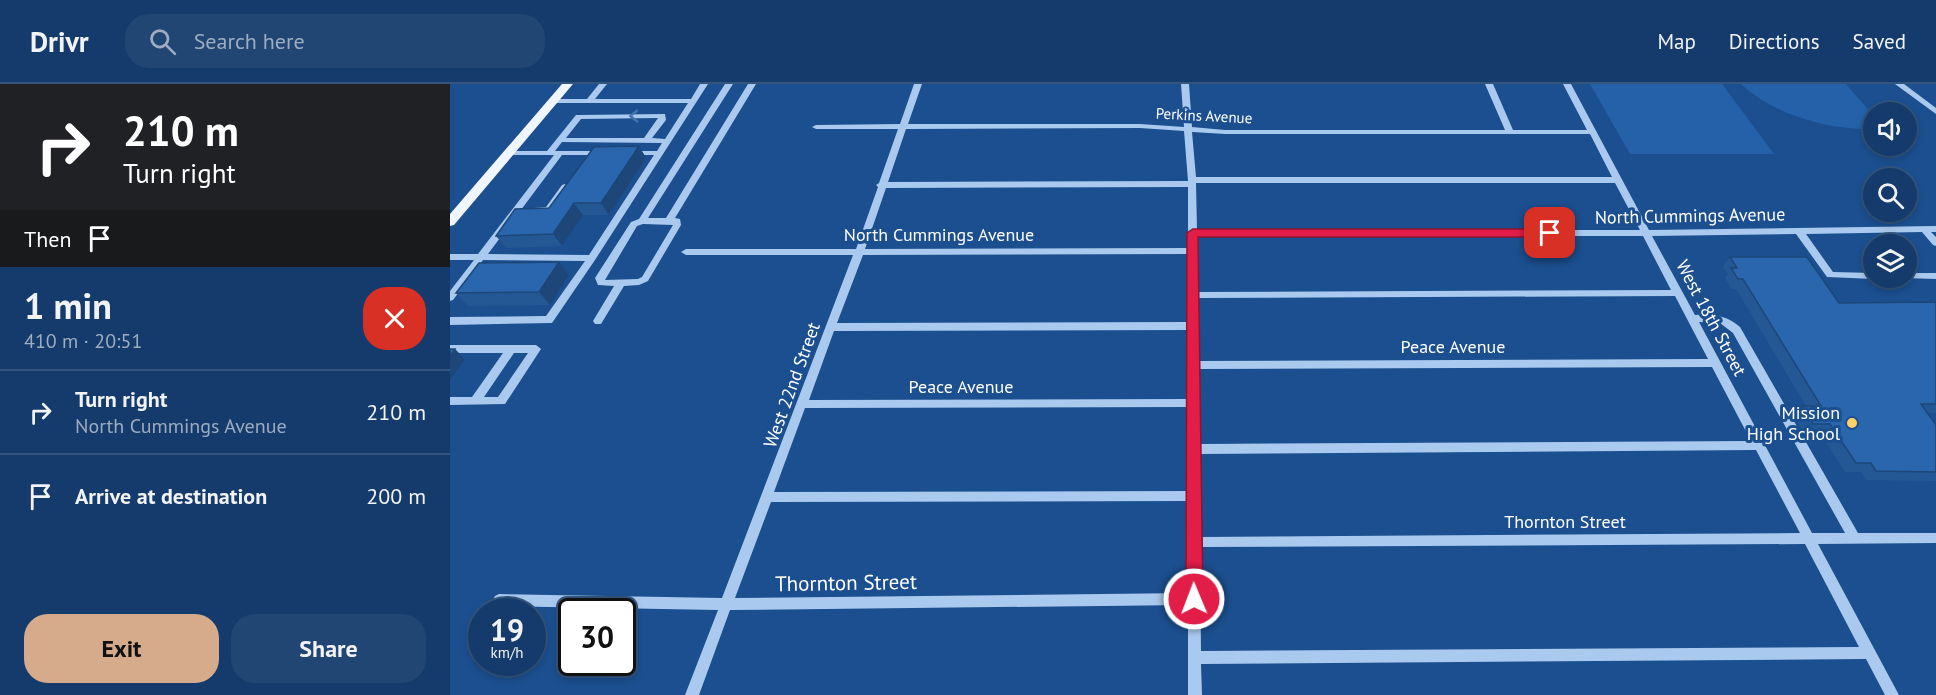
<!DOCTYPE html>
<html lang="en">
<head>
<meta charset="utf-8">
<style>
  :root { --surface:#143b6b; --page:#214673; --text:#f1f3f6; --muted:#9dadc1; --line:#33557e; --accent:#d6ab8b }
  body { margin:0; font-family:"PT Sans",sans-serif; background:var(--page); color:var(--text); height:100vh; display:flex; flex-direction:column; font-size:22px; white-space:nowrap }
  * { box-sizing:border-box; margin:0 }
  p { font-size:20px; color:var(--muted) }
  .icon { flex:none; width:33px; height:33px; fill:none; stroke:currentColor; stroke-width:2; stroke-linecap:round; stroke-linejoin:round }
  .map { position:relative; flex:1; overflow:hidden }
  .drawer { display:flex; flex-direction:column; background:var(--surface); width:450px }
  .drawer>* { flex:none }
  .top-card { background:#202124; color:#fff; overflow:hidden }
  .tools { position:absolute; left:1413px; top:18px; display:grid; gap:12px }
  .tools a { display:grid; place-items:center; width:54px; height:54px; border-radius:50%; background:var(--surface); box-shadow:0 3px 9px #0003,0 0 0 2px var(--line); font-size:30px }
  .speed { position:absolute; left:18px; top:514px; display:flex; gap:12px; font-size:30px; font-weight:700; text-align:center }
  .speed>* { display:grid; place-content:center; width:78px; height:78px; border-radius:50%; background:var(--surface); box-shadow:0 3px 9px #0003,0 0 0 2px var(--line); line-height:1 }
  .speed small { font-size:15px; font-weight:400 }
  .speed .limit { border:3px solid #111; border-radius:9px; background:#fff; color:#111 }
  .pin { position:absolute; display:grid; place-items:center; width:51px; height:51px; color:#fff; margin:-26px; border-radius:12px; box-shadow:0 3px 9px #0006 }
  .me { position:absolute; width:66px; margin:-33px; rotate:359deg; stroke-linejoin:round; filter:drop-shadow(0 0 4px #0008) }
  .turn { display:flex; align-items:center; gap:21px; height:126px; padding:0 24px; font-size:27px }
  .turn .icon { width:78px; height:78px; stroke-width:2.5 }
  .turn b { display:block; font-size:42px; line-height:51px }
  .then { display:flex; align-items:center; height:57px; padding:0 24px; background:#0003; gap:12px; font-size:22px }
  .round { display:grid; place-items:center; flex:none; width:63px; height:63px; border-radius:24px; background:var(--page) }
  .headline { display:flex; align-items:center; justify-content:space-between; height:102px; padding:0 24px }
  h1 { font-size:36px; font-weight:600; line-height:45px }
  .button { display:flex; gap:12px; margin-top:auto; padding:12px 24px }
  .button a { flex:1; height:69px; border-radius:24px; background:var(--accent); color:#111; font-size:24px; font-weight:600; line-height:69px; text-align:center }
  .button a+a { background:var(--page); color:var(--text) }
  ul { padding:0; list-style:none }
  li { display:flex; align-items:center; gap:18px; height:84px; padding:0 24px; border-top:2px solid var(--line) }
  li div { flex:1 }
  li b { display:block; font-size:22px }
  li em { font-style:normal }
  header { display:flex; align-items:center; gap:36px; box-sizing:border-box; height:84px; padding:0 30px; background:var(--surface); border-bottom:2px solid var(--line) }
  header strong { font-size:28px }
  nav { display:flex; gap:33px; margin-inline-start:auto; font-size:21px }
  .search { width:420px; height:54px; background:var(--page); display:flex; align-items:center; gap:15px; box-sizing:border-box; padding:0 21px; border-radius:24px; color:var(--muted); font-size:22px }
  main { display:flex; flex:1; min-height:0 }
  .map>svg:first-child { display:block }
  .green { fill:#2461a8 }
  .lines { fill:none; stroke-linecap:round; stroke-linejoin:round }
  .minor { fill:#a9c9ee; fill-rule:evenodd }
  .major { fill:#f0f6ff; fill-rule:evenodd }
  .wall { fill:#245895 }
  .shaded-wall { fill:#1d4779 }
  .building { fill:#2a66ad; stroke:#1d4779; stroke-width:1.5 }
  .oneway { stroke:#4674ac }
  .route { fill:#e11d48; stroke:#92132f; stroke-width:1.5 }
  .poi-dot { fill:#ffd166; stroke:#1b4f8f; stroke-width:2 }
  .labels { text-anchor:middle; stroke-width:6; stroke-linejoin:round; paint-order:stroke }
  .far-street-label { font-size:15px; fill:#fff; stroke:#1b4f8f }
  .street-label { font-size:18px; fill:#fff; stroke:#1b4f8f }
  .poi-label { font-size:18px; fill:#fff; stroke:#1b4f8f; text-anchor:end }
  .near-street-label { font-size:21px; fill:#fff; stroke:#1b4f8f }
</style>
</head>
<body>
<header>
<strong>Drivr</strong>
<div class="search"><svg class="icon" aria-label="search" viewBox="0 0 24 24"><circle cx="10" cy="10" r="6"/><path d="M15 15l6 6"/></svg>Search here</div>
<nav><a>Map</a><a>Directions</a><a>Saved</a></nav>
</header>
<main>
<section class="drawer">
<div class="top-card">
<div class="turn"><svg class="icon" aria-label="right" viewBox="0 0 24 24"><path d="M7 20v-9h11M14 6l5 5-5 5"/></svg><div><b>210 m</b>Turn right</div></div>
<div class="then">Then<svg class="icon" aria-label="arrive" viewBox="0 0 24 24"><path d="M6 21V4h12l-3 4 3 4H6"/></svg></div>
</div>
<div class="headline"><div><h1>1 min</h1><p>410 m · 20:51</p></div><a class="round" style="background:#d93025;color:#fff"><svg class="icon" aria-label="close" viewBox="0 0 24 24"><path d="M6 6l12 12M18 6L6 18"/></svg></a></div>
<ul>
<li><svg class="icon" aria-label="right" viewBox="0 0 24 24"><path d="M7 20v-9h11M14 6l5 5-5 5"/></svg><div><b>Turn right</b><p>North Cummings Avenue</p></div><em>210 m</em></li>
<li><svg class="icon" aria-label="arrive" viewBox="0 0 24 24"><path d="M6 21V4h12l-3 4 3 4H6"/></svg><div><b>Arrive at destination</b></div><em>200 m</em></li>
</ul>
<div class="button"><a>Exit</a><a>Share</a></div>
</section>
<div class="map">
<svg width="1486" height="611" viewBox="0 0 1486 611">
  <rect width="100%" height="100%" fill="#1b4f8f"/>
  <!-- green -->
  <path class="green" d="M1140,0H1272L1324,70H1180Z
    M1291,0H1396L1423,31V45C1378,46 1324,31 1291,0Z"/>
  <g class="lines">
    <!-- minor -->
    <path class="minor" d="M149,0H157L145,15H241L250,0H258L145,176L102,239L0,241V233L96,232L135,177L33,176L3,216L0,217V207L24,176H0V170H28L104,71H60L56,69L57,67H97L126,31H129L215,30L216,36L202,54L215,55L238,19H103L99,17L103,15H137ZM208,34L194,54H116L131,35ZM112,58L212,59L207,67H180L176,69L180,71H204L139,171L38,170L112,71H152L156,69L152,67H105Z
      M275,0H283L198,134H216L298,0H306L225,134L230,135L231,141L198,197L189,201L174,202L151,240H145L143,237L164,202L148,201L145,194L181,138L189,135ZM193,140L223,141L192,193L188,195L155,196L187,142Z
      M464,0H472L458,40H690L734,43L731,0H739L742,43L775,46H1055L1035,0H1043L1063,46H1137L1113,0H1121L1199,146L1486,142V148H1481L1486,153V162L1483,161L1472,148L1356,150L1383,188L1424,189V194H1428L1424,195L1377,193L1346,150L1202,152L1245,231C1262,230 1277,231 1290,243L1408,449H1486V459L1368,460L1449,611H1435L1416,575L751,580L752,611H738V521L280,526L249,611H235L268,526L49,522L45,520L43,516L45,512L49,510L272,514L403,171H236L231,168L236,165H406L428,103L426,101L429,99L448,45H366L362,43L366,41L450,40ZM690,44L734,47L738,97L438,98L456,45ZM742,48L775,50H1140L1162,93H746ZM746,99H1165L1190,146H747ZM738,103V164L415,165L436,104ZM747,152H1193L1221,206L747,208ZM738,170V238L387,239L413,171ZM1225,212L1258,275L748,277L747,214ZM1249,238L1270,239L1283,249L1395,449H1362ZM738,246V315L359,316L384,247ZM1262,283L1301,357L749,360L748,285ZM738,323V407L324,408L355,324ZM1306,366L1350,449L750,453L749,370ZM738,417V509L285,514L321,418ZM1355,460L1409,563L751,567L750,463Z
      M1445,0H1454L1486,24V30Z
      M115,100L119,103L101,128H84V124L96,123L112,101Z
      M1456,189H1486V195L1453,194H1456Z
      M0,261H86L91,265L55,320L0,321V313H22L53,269H0ZM64,269H78L48,313H34Z"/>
    <!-- major -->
    <path class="major" d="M112,0H123L4,141L0,142V130Z"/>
  </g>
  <!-- wall -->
  <path class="wall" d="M189,62L196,74L159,131H133L112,162L56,164L46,152L99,124Z
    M1280,173L1389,219L1486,218V329H1477L1486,341V397L1416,396L1411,388H1395L1370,349H1354L1343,331L1352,322H1356L1286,205H1281L1275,194L1278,190L1273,183Z
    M109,178L119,191L100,221L18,222L6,209Z"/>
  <!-- shaded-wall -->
  <path class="shaded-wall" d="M189,62L196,74L159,131L151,119Z
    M124,119L133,131L112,162L103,150Z
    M109,178L119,191L100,221L89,208Z
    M5,265L15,275L0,296V272Z"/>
  <!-- building -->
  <path class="building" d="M189,62L151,119H124L103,150L46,152L65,125L99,124L144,63Z
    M1280,173H1357L1389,219L1486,218V320H1471L1486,341V388L1426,387L1421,379H1406L1380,340H1363L1352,322H1371L1293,195H1288L1281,184H1287Z
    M109,178L89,208L6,209L29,179Z
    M0,265H5L0,272Z"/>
  <!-- one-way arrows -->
  <defs><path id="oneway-chevron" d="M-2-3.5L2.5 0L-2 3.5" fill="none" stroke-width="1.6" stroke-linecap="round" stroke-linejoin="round" transform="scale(1.5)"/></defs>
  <use class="oneway" href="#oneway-chevron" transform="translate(184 32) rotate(179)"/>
  <!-- route -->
  <path class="route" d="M743,145H1100L1106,149L1100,153H748L753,515L750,520L744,522L739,520L736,515L737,149Z"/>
  <!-- markers -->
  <circle class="poi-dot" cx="1402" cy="339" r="6"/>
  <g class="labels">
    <!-- far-street labels -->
    <g class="far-street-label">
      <text transform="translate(754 32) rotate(3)" y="5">Perkins Avenue</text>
    </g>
    <!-- street labels -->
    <g class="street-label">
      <text transform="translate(1240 132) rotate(-1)" y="6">North Cummings Avenue</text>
      <text x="489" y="157">North Cummings Avenue</text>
      <text transform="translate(1261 234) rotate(62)" y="6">West 18th Street</text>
      <text x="1003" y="269">Peace Avenue</text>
      <text transform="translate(342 301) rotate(-70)" y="6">West 22nd Street</text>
      <text x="511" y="309">Peace Avenue</text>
      <text x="1115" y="444">Thornton Street</text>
    </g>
    <!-- poi labels -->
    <g class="poi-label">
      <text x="1390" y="335">Mission<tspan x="1390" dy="21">High School</tspan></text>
    </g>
    <!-- near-street labels -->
    <g class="near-street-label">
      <text transform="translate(396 499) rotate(-1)" y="7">Thornton Street</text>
    </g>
  </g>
</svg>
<div class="tools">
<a><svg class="icon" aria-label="sound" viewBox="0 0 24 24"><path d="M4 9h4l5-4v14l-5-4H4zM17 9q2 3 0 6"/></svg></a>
<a><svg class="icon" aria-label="search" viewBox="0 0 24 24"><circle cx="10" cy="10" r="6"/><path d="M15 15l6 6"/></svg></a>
<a><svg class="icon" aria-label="layers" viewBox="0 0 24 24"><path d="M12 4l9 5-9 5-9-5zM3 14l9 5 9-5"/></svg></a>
</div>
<div class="speed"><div>19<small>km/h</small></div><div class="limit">30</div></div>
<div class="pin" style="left:1100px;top:149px;background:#d93025"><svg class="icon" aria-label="arrive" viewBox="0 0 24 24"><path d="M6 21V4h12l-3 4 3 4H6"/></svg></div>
<svg class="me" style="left:744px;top:515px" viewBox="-20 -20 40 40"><circle r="17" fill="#e11d48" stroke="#fff" stroke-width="3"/><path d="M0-11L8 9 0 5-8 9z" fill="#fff"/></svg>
</div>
</main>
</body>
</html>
